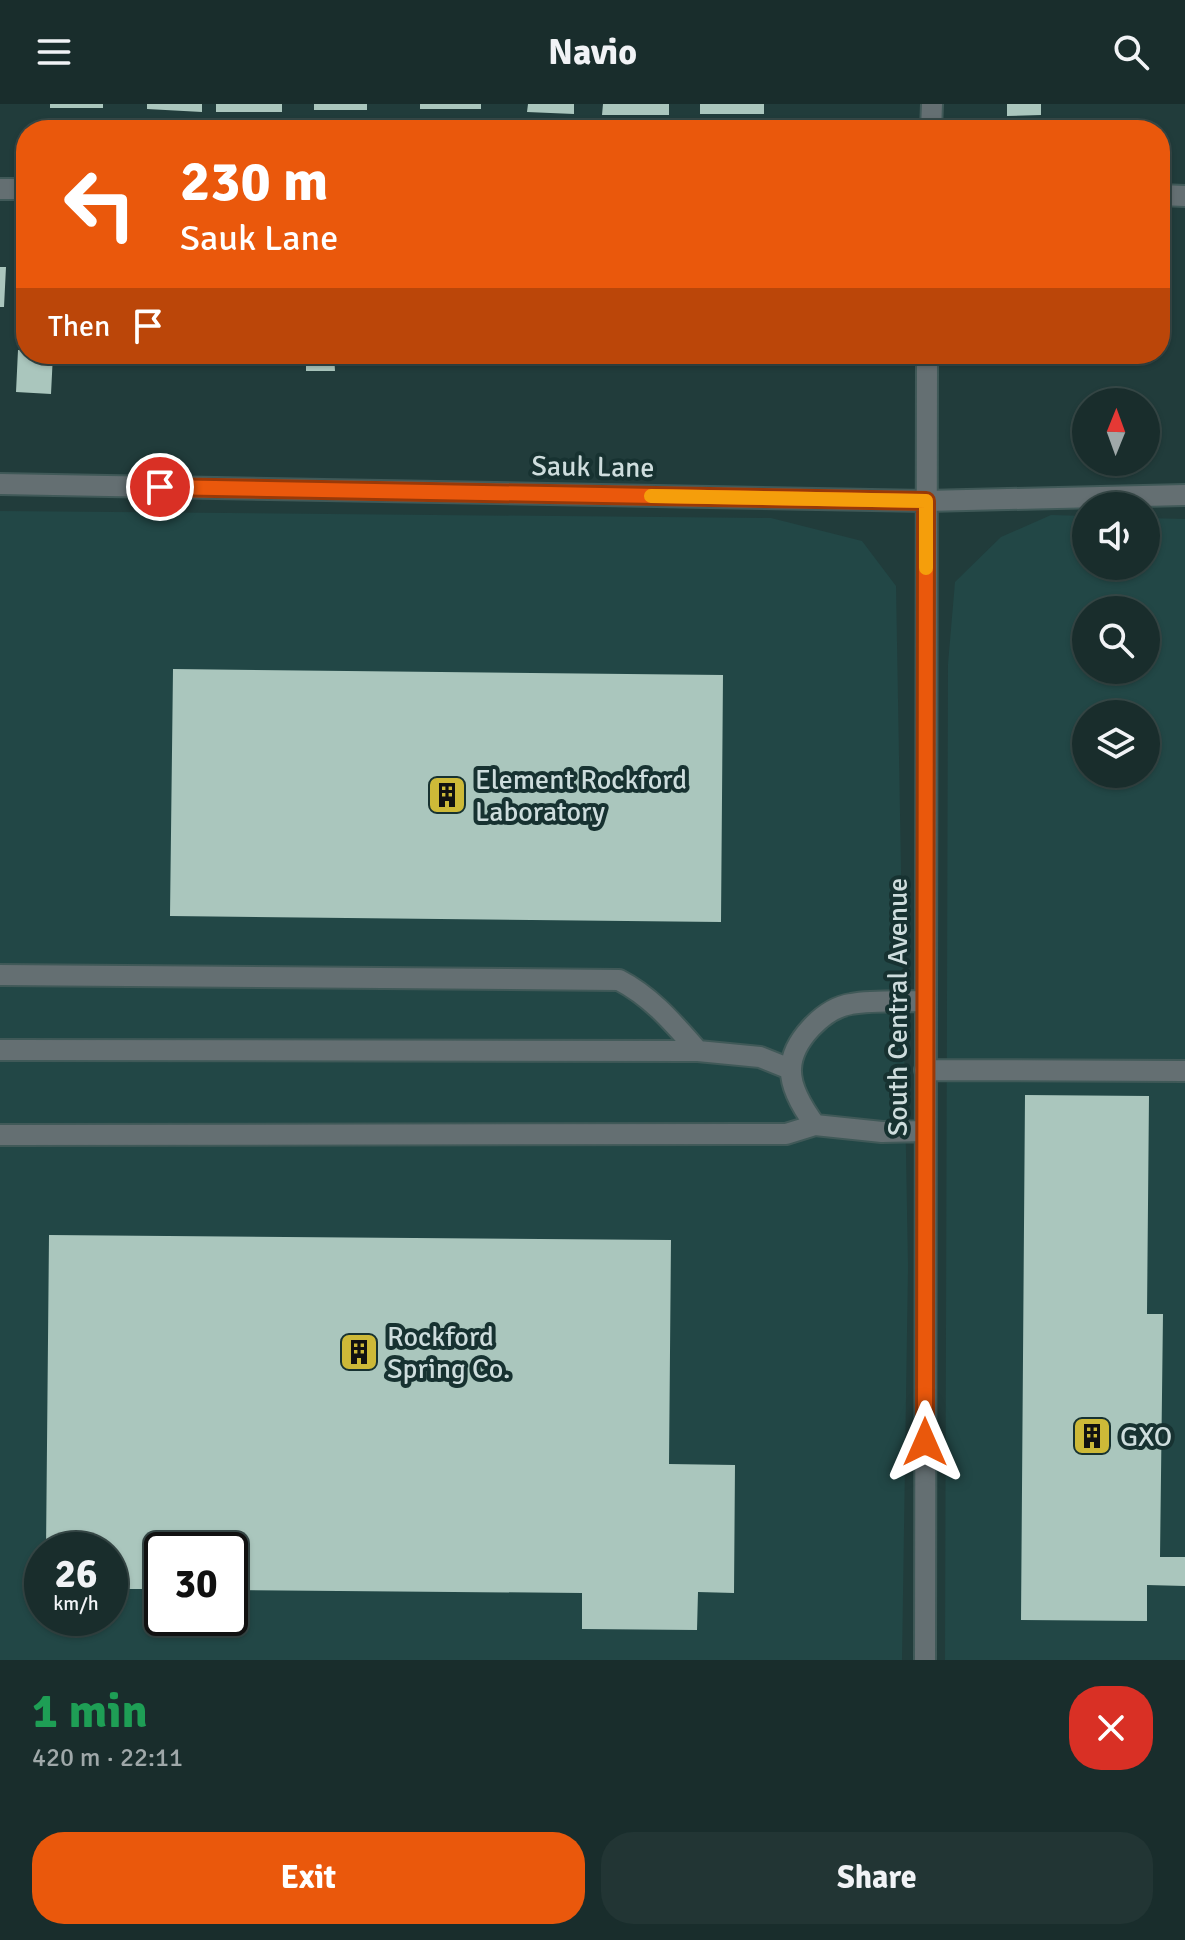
<!DOCTYPE html>
<html lang="en">
<head>
<meta charset="utf-8">
<style>
  :root { --surface:#192d2c; --page:#223534; --text:#f1f3f6; --muted:#9fa8a9; --line:#374948; --accent:#ea580c }
  body { margin:0; font-family:Signika,sans-serif; background:var(--page); color:var(--text); height:100vh; display:flex; flex-direction:column; font-size:30px; white-space:nowrap }
  * { box-sizing:border-box; margin:0 }
  p { font-size:26px; color:var(--muted) }
  .icon { flex:none; width:44px; height:44px; fill:none; stroke:currentColor; stroke-width:2; stroke-linecap:round; stroke-linejoin:round }
  .map { position:relative; height:1556px; overflow:hidden }
  .drawer { display:flex; flex-direction:column; background:var(--surface); flex:1 }
  .drawer>* { flex:none }
  .banner { position:absolute; left:16px; top:16px; width:1154px; height:244px; border-radius:32px; box-shadow:0 2px 6px #0004,0 0 0 2px var(--line); background:#ea580c; color:#fff; overflow:hidden }
  .needle { width:52px; rotate:1deg }
  .controls { position:absolute; left:1072px; top:284px; display:grid; gap:16px }
  .controls a { display:grid; place-items:center; width:88px; height:88px; border-radius:50%; background:var(--surface); box-shadow:0 2px 6px #0004,0 0 0 2px var(--line); font-size:40px }
  .speed { position:absolute; left:24px; top:1428px; display:flex; gap:16px; font-size:40px; font-weight:700; text-align:center }
  .speed>* { display:grid; place-content:center; width:104px; height:104px; border-radius:50%; background:var(--surface); box-shadow:0 2px 6px #0004,0 0 0 2px var(--line); line-height:1 }
  .speed small { font-size:20px; font-weight:400 }
  .speed .limit { border:4px solid #111; border-radius:12px; background:#fff; color:#111 }
  .pin { position:absolute; display:grid; place-items:center; width:68px; height:68px; color:#fff; margin:-34px; border:4px solid #fff; border-radius:50%; box-shadow:0 2px 8px #0007 }
  .me { position:absolute; width:88px; margin:-44px; rotate:0deg; stroke-linejoin:round; filter:drop-shadow(0 0 6px #0008) }
  .turn { display:flex; align-items:center; gap:28px; height:168px; padding:0 32px; font-size:36px }
  .turn .icon { width:104px; height:104px; stroke-width:2.5 }
  .turn b { display:block; font-size:56px; line-height:68px }
  .then { display:flex; align-items:center; height:76px; padding:0 32px; background:#0003; gap:16px; font-size:30px }
  .round { display:grid; place-items:center; flex:none; width:84px; height:84px; border-radius:32px; background:var(--page) }
  .overview { display:flex; align-items:center; justify-content:space-between; height:136px; padding:0 32px }
  h1 { font-size:48px; font-weight:700; line-height:60px; color:#1e9e55 }
  .button { display:flex; gap:16px; margin-top:auto; padding:16px 32px }
  .button a { flex:1; height:92px; border-radius:32px; background:var(--accent); color:#fff; font-size:32px; font-weight:700; line-height:92px; text-align:center }
  .button a+a { background:var(--page); color:var(--text) }
  header { display:flex; justify-content:space-between; align-items:center; height:104px; padding:0 32px; background:var(--surface); font-size:36px; font-weight:700 }
  .map>svg:first-child { display:block }
  .built { fill:#224746; fill-rule:evenodd }
  .building { fill:#aac6bd }
  .lines { fill:none; stroke-linecap:round; stroke-linejoin:round }
  .minor-casing { stroke:#405958; stroke-width:24 }
  .minor { stroke:#646f72; stroke-width:20 }
  .route-casing { stroke:#983908; stroke-width:20 }
  .route { stroke:#ea580c; stroke-width:14 }
  .slow { stroke:#f59e0b; stroke-width:14 }
  .labels { text-anchor:middle; stroke-width:8; stroke-linejoin:round; paint-order:stroke }
  .street-label { font-size:28px; fill:#cedddd; stroke:#173231 }
  .poi-label { font-size:28px; fill:#cedddd; stroke:#173231; text-anchor:start }
</style>
</head>
<body>
<header><svg class="icon" aria-label="menu" viewBox="0 0 24 24"><path d="M4 6h16M4 12h16M4 18h16"/></svg>Navio<svg class="icon" aria-label="search" viewBox="0 0 24 24"><circle cx="10" cy="10" r="6"/><path d="M15 15l6 6"/></svg></header>
<div class="map">
<svg width="1185" height="1556" viewBox="0 0 1185 1556">
  <rect width="100%" height="100%" fill="#213c3b"/>
  <!-- built -->
  <path class="built" d="M0,407L771,414L862,437L896,482L908,1163L902,1556H0ZM42,1446H110V1514H42ZM162,1446H230V1514H162Z
    M1051,411L1086,412V462H1146V414L1185,415V1556H945L948,560L955,478L1001,433ZM1086,506H1146V566H1086ZM1086,610H1146V670H1086Z"/>
  <!-- building -->
  <path class="building" d="M50,0H103V4H50Z
    M147,0H202V8L147,5Z
    M216,0H282V8H216Z
    M314,0H367V6H314Z
    M420,0H481V5H420Z
    M528,0H574V10L527,8Z
    M603,0H669V11H602Z
    M700,0H764V10H700Z
    M1007,0H1041V11L1007,12Z
    M0,163H6L4,203H0Z
    M18,246H26V250H53L51,290L16,288Z
    M306,250H334L335,267H306Z
    M173,565L723,571L721,818L170,812Z
    M1025,991L1149,992L1147,1210H1163L1160,1453H1185V1482L1147,1481V1517L1021,1516Z
    M49,1131L671,1136L669,1360L735,1361L734,1489L698,1488L697,1526L582,1525V1489L230,1486V1446H162V1485H110V1446H46Z"/>
  <g class="lines">
    <defs>
      <path id="minor" d="M931,26L932,0
        M0,85H26
        M1160,91L1185,92
        M0,380L926,397L1185,391
        M0,871L619,876C652,893 674,920 698,947L760,953L790,965
        M925,897C901,898 874,896 851,900C824,904 792,937 791,965C790,984 804,1006 815,1021L882,1028L925,1027
        M0,946L698,947
        M925,966L1185,967
        M0,1031L786,1030L815,1021
        M925,1556L927,250"/>
    </defs>
    <!-- minor casing -->
    <use href="#minor" class="minor-casing"/>
    <!-- minor -->
    <use href="#minor" class="minor"/>
  </g>
  <g class="lines">
    <defs>
      <path id="route" d="M160,383L926,397L925,1338"/>
    </defs>
    <!-- route casing -->
    <use href="#route" class="route-casing"/>
    <!-- route -->
    <use href="#route" class="route"/>
    <!-- slow -->
    <path class="slow" d="M651,392L926,397V464"/>
  </g>
  <!-- icons -->
  <defs>
    <symbol id="building-square" viewBox="-11 -11 22 22"><rect x="-9" y="-9" width="18" height="18" rx="4" fill="#cdb938" stroke="#173231"/><path d="M-4-6H4V6H1V3H-1V6H-4ZM-2.5-4.3h1.7v1.8h-1.7ZM.8-4.3h1.7v1.8H.8ZM-2.5-1h1.7V.8h-1.7ZM.8-1h1.7V.8H.8Z" fill="#111"/></symbol>
  </defs>
  <g fill-rule="evenodd">
    <use href="#building-square" x="425" y="669" width="44" height="44"/>
    <use href="#building-square" x="337" y="1226" width="44" height="44"/>
    <use href="#building-square" x="1070" y="1310" width="44" height="44"/>
  </g>
  <g class="labels">
    <!-- street labels -->
    <g class="street-label">
      <text transform="translate(593 362) rotate(1)" y="10">Sauk Lane</text>
      <text transform="translate(897 903) rotate(-90)" y="10">South Central Avenue</text>
    </g>
    <!-- poi labels -->
    <g class="poi-label">
      <text x="475" y="685">Element Rockford<tspan x="475" dy="32">Laboratory</tspan></text>
      <text x="387" y="1242">Rockford<tspan x="387" dy="32">Spring Co.</tspan></text>
      <text x="1120" y="1342">GXO</text>
    </g>
  </g>
</svg>
<div class="controls">
<a><svg class="needle" viewBox="-14 -14 28 28"><path d="M0-13l5 13h-10z" fill="#e53935"/><path d="M0 13l5-13h-10z" fill="#9fa8a9"/></svg></a>
<a><svg class="icon" aria-label="sound" viewBox="0 0 24 24"><path d="M4 9h4l5-4v14l-5-4H4zM17 9q2 3 0 6"/></svg></a>
<a><svg class="icon" aria-label="search" viewBox="0 0 24 24"><circle cx="10" cy="10" r="6"/><path d="M15 15l6 6"/></svg></a>
<a><svg class="icon" aria-label="layers" viewBox="0 0 24 24"><path d="M12 4l9 5-9 5-9-5zM3 14l9 5 9-5"/></svg></a>
</div>
<div class="speed"><div>26<small>km/h</small></div><div class="limit">30</div></div>
<div class="pin" style="left:160px;top:383px;background:#d93025"><svg class="icon" aria-label="arrive" viewBox="0 0 24 24"><path d="M6 21V4h12l-3 4 3 4H6"/></svg></div>
<svg class="me" style="left:925px;top:1338px" viewBox="-20 -20 40 40"><path d="M0-17L14 15 0 8-14 15z" fill="#ea580c" stroke="#fff" stroke-width="4"/></svg>
<div class="banner">
<div class="turn"><svg class="icon" aria-label="left" viewBox="0 0 24 24"><path d="M17 20v-9H6M10 6l-5 5 5 5"/></svg><div><b>230 m</b>Sauk Lane</div></div>
<div class="then">Then<svg class="icon" aria-label="arrive" viewBox="0 0 24 24"><path d="M6 21V4h12l-3 4 3 4H6"/></svg></div>
</div>
</div>
<section class="drawer">
<div class="overview"><div><h1>1 min</h1><p>420 m · 22:11</p></div><a class="round" style="background:#d93025;color:#fff"><svg class="icon" aria-label="close" viewBox="0 0 24 24"><path d="M6 6l12 12M18 6L6 18"/></svg></a></div>
<div class="button"><a>Exit</a><a>Share</a></div>
</section>
</body>
</html>
